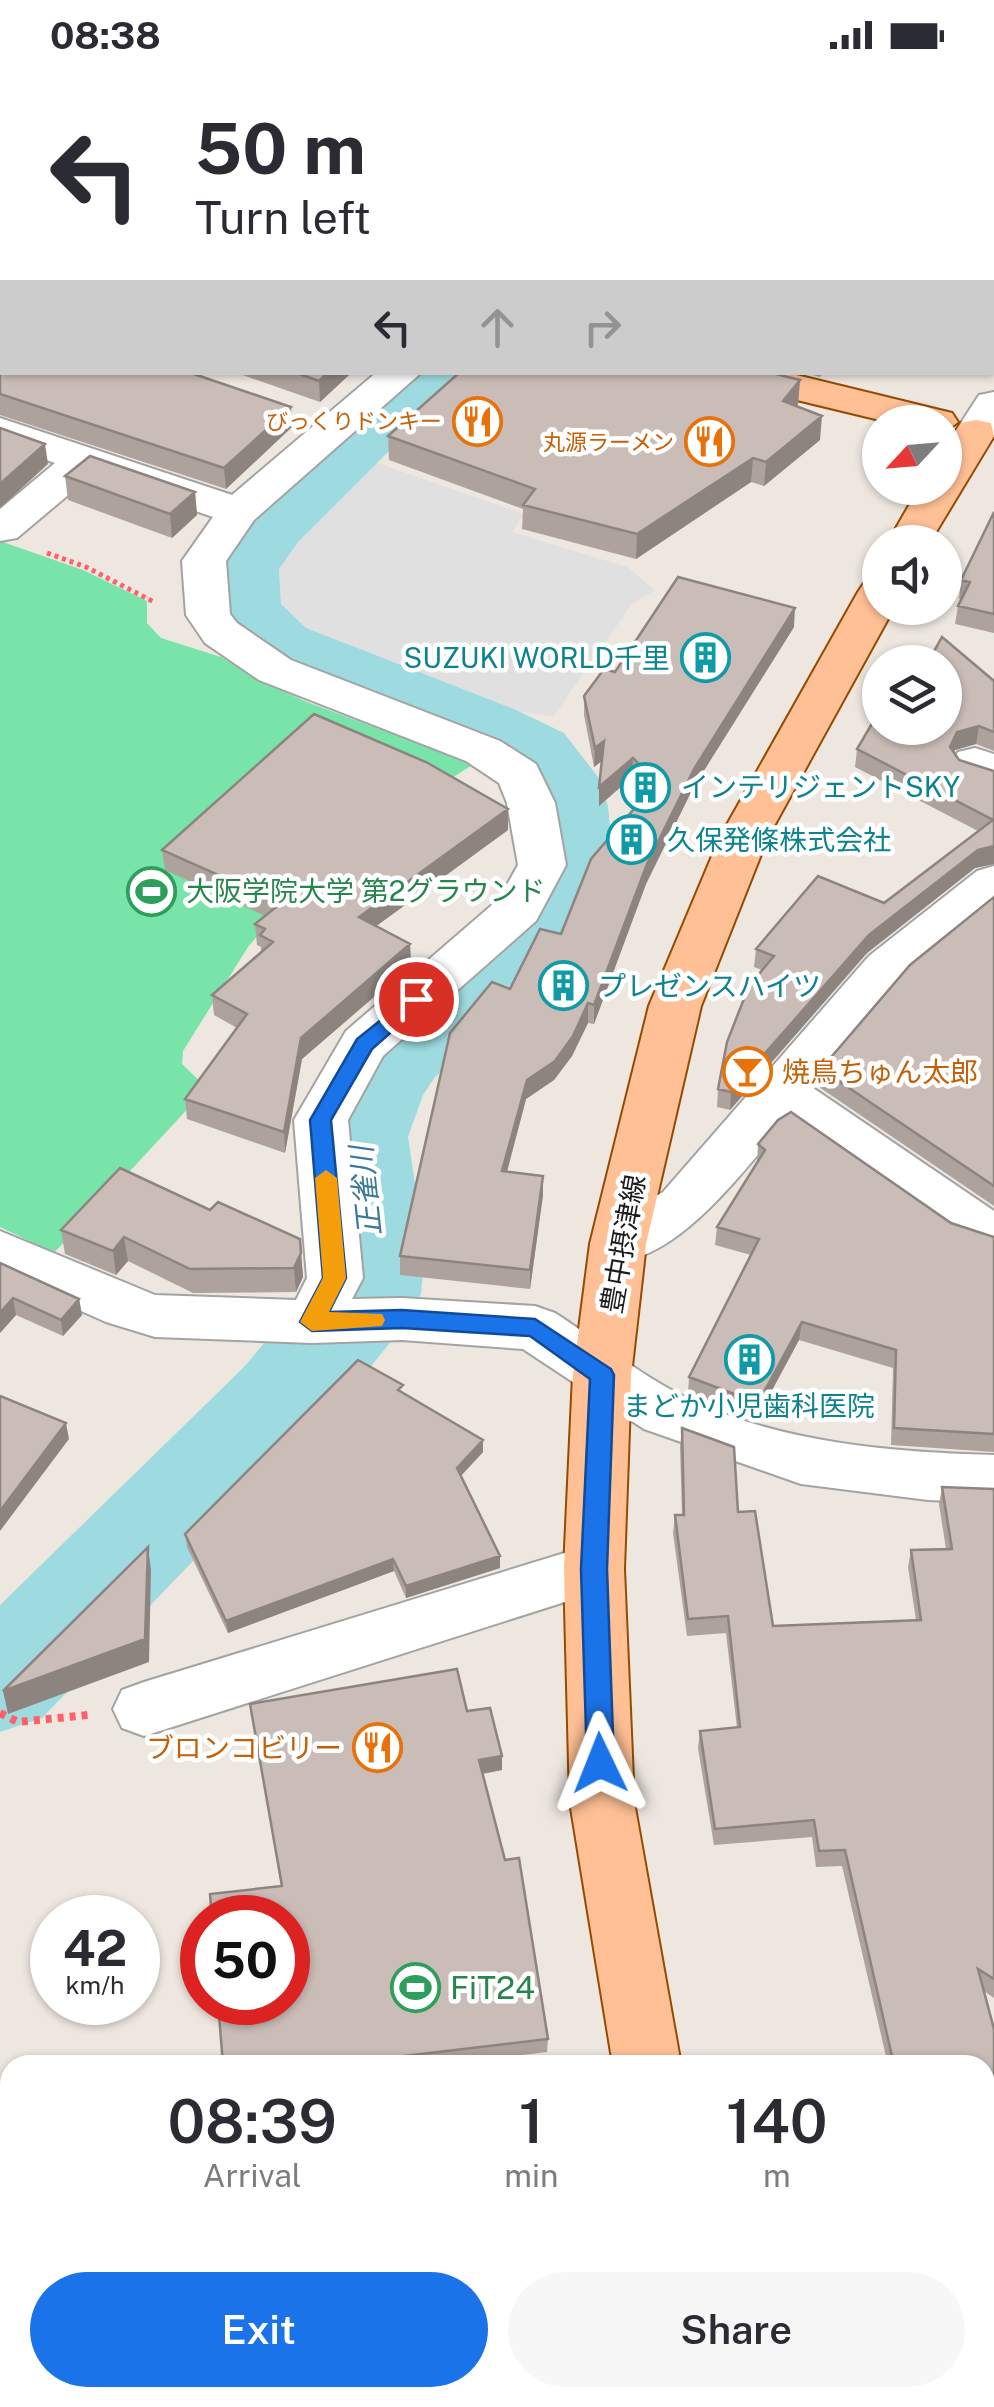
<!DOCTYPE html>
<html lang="en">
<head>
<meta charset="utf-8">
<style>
  :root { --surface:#fff; --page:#f7f7f7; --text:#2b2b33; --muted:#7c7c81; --accent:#1a73e8 }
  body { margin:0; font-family:"Public Sans","Noto Sans JP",sans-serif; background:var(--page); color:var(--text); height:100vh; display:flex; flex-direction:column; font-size:38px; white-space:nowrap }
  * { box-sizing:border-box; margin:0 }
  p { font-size:32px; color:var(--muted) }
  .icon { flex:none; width:55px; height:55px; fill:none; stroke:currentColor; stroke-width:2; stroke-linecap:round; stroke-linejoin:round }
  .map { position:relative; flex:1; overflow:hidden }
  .side { position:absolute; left:0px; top:1985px; width:995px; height:352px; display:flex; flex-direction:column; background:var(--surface); border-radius:30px 30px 0 0; box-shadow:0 2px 8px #0004 }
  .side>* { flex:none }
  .banner { position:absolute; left:0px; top:0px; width:995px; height:305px; box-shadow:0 2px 8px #0004; background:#fff; color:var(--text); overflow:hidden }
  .needle { width:65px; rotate:244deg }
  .buttons { position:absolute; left:862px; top:335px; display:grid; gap:20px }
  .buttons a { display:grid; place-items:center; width:100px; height:100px; border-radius:50%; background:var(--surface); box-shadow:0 2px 8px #0004; font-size:50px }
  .speed { position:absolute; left:30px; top:1825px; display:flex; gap:20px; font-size:50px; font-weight:700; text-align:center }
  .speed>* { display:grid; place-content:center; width:130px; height:130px; border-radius:50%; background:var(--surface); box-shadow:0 2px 8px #0004; line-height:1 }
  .speed small { font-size:25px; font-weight:400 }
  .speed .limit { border:15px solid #d22; background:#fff; color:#111 }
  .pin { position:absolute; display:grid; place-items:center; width:85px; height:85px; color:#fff; margin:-42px; border:5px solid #fff; border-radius:50%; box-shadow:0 2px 10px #0007 }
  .me { position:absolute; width:110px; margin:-55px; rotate:358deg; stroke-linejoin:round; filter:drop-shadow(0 0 8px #0008) }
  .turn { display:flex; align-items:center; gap:35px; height:210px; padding:0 30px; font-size:45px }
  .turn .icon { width:130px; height:130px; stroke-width:2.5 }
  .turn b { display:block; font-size:70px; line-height:85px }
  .lanes { display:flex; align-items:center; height:95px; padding:0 30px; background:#0003; justify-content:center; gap:50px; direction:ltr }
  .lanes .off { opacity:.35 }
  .eta { display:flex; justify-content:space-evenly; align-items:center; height:170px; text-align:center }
  .eta b { font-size:60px; font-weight:600; line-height:70px }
  .action { display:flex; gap:20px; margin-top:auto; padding:20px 30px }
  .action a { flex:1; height:115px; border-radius:60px; background:var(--accent); color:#fff; font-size:40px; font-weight:600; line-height:115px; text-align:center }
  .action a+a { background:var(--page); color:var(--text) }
  .status { display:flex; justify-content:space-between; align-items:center; height:70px; padding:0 50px; background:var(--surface); direction:ltr }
  .status svg { height:28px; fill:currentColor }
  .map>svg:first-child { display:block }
  .pitch { fill:#78e4a9 }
  .parking { fill:#e0e0e0 }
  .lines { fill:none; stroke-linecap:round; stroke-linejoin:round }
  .river { fill:#9ddbe0; fill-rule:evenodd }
  .minor-casing { stroke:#a3a3a3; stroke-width:4 }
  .major-casing { stroke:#944b00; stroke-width:4 }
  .path-far1 { stroke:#ff616a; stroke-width:5; stroke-dasharray:4 4; stroke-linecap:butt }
  .path { stroke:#ff616a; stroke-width:8; stroke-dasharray:6 6; stroke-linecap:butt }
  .minor { fill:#fff; fill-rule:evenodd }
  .major { fill:#ffc095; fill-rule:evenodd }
  .wall { fill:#aea29d }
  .shaded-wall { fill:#8d8480 }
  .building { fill:#cabcb7; stroke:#8d8480; stroke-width:2.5 }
  .route { fill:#1a73e8; stroke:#114b97; stroke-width:2.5 }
  .slow { fill:#f59e0b }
  .labels { text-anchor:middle; stroke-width:9; stroke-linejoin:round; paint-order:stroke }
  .far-food-label { font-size:22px; fill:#c56008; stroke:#fff; text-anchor:end }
  .culture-label { font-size:28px; fill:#0d838f; stroke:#fff; text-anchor:start }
  .leisure-label { font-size:28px; fill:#27864d; stroke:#fff; text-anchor:start }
  .food-label { font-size:28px; fill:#c56008; stroke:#fff; text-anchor:start }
  .street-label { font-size:28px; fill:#1c1c1c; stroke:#fff }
  .water-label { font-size:30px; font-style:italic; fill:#3b7a99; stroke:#fff }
  .near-leisure-label { font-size:32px; fill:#27864d; stroke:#fff; text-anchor:start }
</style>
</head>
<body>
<div class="status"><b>08:38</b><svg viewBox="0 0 49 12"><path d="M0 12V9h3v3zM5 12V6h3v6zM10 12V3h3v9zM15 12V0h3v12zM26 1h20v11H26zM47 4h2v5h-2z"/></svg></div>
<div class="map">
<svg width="994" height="2337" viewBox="0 0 994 2337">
  <rect width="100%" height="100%" fill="#eee7e0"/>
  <!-- pitch -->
  <path class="pitch" d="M0,471L83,500L147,531V553L161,568L221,587L259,610L307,632L474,694L420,728L282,837L248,877L183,981L182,994L207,1018L54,1183L0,1157Z"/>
  <!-- parking -->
  <path class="parking" d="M366,389L524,444L512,462L627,497L655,520L632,534L553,647L478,634L307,569L275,544L261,512L271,480Z"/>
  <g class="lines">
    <!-- river -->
    <path class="river" d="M708,0H777L707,2Z
      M387,302H474L463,318L386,384L298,472L279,499L281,534L306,558L514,639L564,663L598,707L608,736L612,777L607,826L593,848L554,904L435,1007L423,1025L408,1067L425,1180L421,1224L406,1253L321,1358L42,1648L0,1662V1535L243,1298L316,1212L319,1180L306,1067L325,1019L365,957L486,858L514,821L520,777L516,736L510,714L500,703L452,679L246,596C223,577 192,545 193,514C194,457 342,339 387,302Z"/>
    <defs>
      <path id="minor" d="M0,10H2V32H0Z
        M377,302H422L254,450L226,491L230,544L237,553L291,590L500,671L536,694L555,733L566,795L536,851L383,986L348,1050L363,1208L352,1229L402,1228L535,1236L555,1243C597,1270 640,1305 685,1327C778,1373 891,1382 994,1385V1433L928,1430L801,1414L644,1359L523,1279L402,1270L312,1273L155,1267L106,1252L0,1205V1161L155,1225L296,1230L307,1208L294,1050L346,961L499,829L518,795L507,733L499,713L466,691L259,610L205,573L186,545L182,491L213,447L92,405L17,468L0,471V439L55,393L0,374V348L232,425Z
        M994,322V366L976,374L961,371L955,362L979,325Z
        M975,678L994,684V718L958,704L951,693L958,682Z
        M994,796V838L905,910L813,1018L994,1141V1182L950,1168L785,1052C746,1097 666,1209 599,1188L590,1174L599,1160L663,1122L869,886L977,801Z
        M594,1474L615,1482L624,1499L615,1516L144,1666L122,1658L113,1639L122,1620L144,1612Z
        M985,2085L994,2088V2156L985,2153Z
        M0,2149L10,2150V2220L0,2219Z"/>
      <path id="major" d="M0,114H2V137H0Z
        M712,302H784L952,343L958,352L945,362V352H888L718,311Z
        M976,350L991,353L994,366L930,472H888L919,418H945V378L961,353Z
        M880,509V538H894L768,767L701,936L646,1174L631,1305L624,1499L634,1732L681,1995H613L570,1732L564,1499L573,1305L590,1174L649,936L720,767L858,522L864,513Z
        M684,2328H758L760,2337H686Z"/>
    </defs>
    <!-- minor casing -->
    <use href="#minor" class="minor-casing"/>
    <!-- major casing -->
    <use href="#major" class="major-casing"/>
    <!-- path-far1 -->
    <path class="path-far1" d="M47,483L86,497L154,532"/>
    <!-- path -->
    <path class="path" d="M0,1643L18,1652L88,1645"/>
    <!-- minor -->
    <use href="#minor" class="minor"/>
    <!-- major -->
    <use href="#major" class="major"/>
  </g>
  <!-- wall -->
  <path class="wall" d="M65,0H666L664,2H73Z
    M0,175L2,176V224L0,222Z
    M0,232L2,302L291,337L292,357L226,419L0,345Z
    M234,302H349V305L320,332Z
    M802,302H824L820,307Z
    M800,310L798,334L797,336L820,370L764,416L751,412L636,489L522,459L523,439L389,390L388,366Z
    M65,406L195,422L197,445L172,468L68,430Z
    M994,442V563L955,554L958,536L961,529H959L961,510Z
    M794,557L693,718L646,814L594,954L588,953L572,986L554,1010L526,1029L507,1102L543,1106V1125L530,1219L400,1205V1186L510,919L561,864L648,723L632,707L599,736L602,691L594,697L584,645V626L615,602Z
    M994,611V681L976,674L955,680L954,682L959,690L994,701V794L975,798L867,883L730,1040L717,1037L718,1019L762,900L754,897L756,879L884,833L978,761L855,697L857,679Z
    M508,760L376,856L410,874L411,895L302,989L285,1083L187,1049L185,1029L237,958L214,945L212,925L261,882V877L257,875L255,854L265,846L165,800L162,780Z
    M994,827V1136L819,1017L821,999Z
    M758,1074L951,1153L994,1167V1382L891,1375L893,1298L799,1270L756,1350L688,1324L689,1307L751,1185L715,1175L717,1157L757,1093Z
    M210,1140L300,1169L303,1207L296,1222L193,1223L128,1191L116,1205L65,1184L61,1160Z
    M0,1193L79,1229L82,1245L63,1266L16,1245L0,1263Z
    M403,1323L483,1382L461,1406L500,1486V1498L406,1528L394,1501L228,1563L187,1477L185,1464Z
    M682,1358L738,1442L773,1556L916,1550L908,1497L911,1480L946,1479L939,1434L942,1417L994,1419V1928L984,1921L994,1959V2075L985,2076V1995H888L842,1796L816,1797L812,1767L714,1775L698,1678L700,1661L737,1658L726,1563L687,1566L673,1463L675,1445H682L680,1376Z
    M250,1634L467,1641L502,1686V1700L483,1704L548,1969L547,1982L438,1995H223L281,1816Z
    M605,2328V2337H256Z
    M945,2328H985L994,2337H952L953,2330Z"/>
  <!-- shaded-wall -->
  <path class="shaded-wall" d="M645,0H666L664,2H642Z
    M329,302H349V305L320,332L319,311Z
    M800,310L798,334L781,355L783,331Z
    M291,337L292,357L226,419L224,398Z
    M822,346L820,370L764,416L766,392Z
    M45,374L48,394L0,438V414Z
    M753,388L751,412L636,489L637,464Z
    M195,422L197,445L172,468L170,444Z
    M795,538L794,557L693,718L646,814L594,954V935L647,794L694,699Z
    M979,656L976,674L955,680L948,695L950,677L957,662Z
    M604,671L603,690L594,697L595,678Z
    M633,688L632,707L599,736V717Z
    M508,739V760L360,868L359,847Z
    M994,776V794L975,798L867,883L730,1040L731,1022L869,865L978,780Z
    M410,874L411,895L302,989L285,1083L284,1062L301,968Z
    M588,933V953L572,986L554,1010L526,1029L502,1120V1101L527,1010Z
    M543,1106V1125L530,1219V1200Z
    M124,1167L128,1191L116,1205L113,1181Z
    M301,1183L303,1207L296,1222L294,1198Z
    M13,1228L16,1245L0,1263V1243Z
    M79,1229L82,1245L63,1266L61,1250Z
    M802,1252L799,1270L756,1350L758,1333Z
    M66,1353L69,1369L0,1461V1441Z
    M483,1370V1382L457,1410V1398Z
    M148,1477L151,1500L149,1592L8,1644L3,1621Z
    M500,1486V1498L406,1528V1516Z
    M393,1489L394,1501L228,1563L226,1551Z
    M502,1686V1700L480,1704L479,1690Z"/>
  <!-- building -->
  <path class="building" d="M127,0H645L642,2H135Z
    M797,0H994V13L992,15V2H794Z
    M0,175L2,176V205L0,204Z
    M2,231V302H188L291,337L224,398L0,324V232Z
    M294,302H329L319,311Z
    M460,302H768L800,310L783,331L822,346L766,392L753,388L637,464L523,435L535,419L388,366Z
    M0,358L45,374L0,414Z
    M90,386L195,422L170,444L65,406Z
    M994,442V544L958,536L970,512L961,510Z
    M678,507L795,538L694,699L647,794L594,935L588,933L573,966L555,991L527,1010L502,1101L543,1106L530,1200L400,1186L450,963L492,912L510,919L540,859L561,864L591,789L657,712L633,688L599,717L604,671L595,678L584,626L604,599L615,602Z
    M942,567L994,611V662L979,656L957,662L950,677L959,690L994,701V776L978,780L869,865L731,1022L718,1019L727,972L749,916L774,886L756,879L818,806L884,833L993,750L857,679L880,640V658H945V592H928Z
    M314,644L426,692L508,739L359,847L410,874L301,968L284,1062L185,1029L247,944L212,925L273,872L260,865L265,859L255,854L281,833L162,780Z
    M994,827V1116L821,999L910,895Z
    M791,1042L951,1153L994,1167V1364L894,1358L896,1280L802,1252L758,1333L689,1307L759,1169L717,1157L765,1080L758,1074L778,1050Z
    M120,1098L210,1140L218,1132L300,1169L301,1183L294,1198L190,1199L124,1167L113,1181L61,1160Z
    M0,1193L79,1229L61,1250L13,1228L0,1243Z
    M358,1290L403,1315L398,1320L483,1370L457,1398L500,1486L406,1516L393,1489L226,1551L185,1464Z
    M0,1326L66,1353L0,1441Z
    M682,1358L734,1377L738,1442L755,1441L773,1556L921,1550L911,1480L952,1479L942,1417L994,1419V1909L978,1899L994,1959V2060L985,2062V1995H894L845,1780L819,1781L814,1750L715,1759L700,1661L740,1657L728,1546L688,1549L675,1445H684Z
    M148,1477L145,1569L3,1621Z
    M457,1599L467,1641L490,1638L502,1686L479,1690L505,1790L519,1788L548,1969L328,1995H223L218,1932H288V1848H212L210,1824L282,1816L250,1634Z
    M985,2137L994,2139V2337H956L957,2328H985Z
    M255,2328H605L606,2330L567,2337H256Z"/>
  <!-- route -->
  <path class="route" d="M416,922L423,924L426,929L423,934L372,979L331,1050L346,1208L329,1242L402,1240L535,1249L611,1299L614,1305L607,1499L614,1693L610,1701L600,1704L591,1701L587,1693L581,1499L590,1309L530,1266L402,1258L312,1261L300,1252L323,1208L310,1050L357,969Z"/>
  <!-- slow -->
  <path class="slow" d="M326,1100L337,1108L346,1208L329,1242L382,1244L385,1250L382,1256L312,1261L300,1252L323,1208L315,1108Z"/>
  <!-- icons -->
  <defs>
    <symbol id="restaurant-ring" viewBox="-11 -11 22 22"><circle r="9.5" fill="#fff" stroke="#e8710a" stroke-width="1.5"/><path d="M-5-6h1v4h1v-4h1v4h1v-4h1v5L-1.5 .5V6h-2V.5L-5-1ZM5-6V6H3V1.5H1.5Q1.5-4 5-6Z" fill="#e8710a"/></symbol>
    <symbol id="building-ring" viewBox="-11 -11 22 22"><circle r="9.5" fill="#fff" stroke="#0f9aa8" stroke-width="1.5"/><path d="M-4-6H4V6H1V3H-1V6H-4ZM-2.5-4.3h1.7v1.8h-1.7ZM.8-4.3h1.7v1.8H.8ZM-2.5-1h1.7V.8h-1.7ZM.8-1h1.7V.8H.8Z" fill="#0f9aa8"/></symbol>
    <symbol id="stadium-ring" viewBox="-11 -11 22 22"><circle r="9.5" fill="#fff" stroke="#2e9e5b" stroke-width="1.5"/><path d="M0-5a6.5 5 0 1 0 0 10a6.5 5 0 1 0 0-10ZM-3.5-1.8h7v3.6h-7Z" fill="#2e9e5b"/></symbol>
    <symbol id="bar-ring" viewBox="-11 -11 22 22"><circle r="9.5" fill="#fff" stroke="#e8710a" stroke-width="1.5"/><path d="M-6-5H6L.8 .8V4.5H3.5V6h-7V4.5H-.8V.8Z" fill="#e8710a"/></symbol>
  </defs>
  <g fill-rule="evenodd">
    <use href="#restaurant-ring" x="450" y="324" width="55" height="55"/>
    <use href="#restaurant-ring" x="682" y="344" width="55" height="55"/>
    <use href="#building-ring" x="678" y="560" width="55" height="55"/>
    <use href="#building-ring" x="618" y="690" width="55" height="55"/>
    <use href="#building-ring" x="604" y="742" width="55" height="55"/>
    <use href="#stadium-ring" x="124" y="794" width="55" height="55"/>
    <use href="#building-ring" x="536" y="888" width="55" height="55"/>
    <use href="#bar-ring" x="720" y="974" width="55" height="55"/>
    <use href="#building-ring" x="722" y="1262" width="55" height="55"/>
    <use href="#restaurant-ring" x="350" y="1650" width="55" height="55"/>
    <use href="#stadium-ring" x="388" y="1890" width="55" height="55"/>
  </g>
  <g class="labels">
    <!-- far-food labels -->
    <g class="far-food-label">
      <text x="442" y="359">びっくりドンキー</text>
      <text x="674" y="380">丸源ラーメン</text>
    </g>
    <!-- culture labels -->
    <g class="culture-label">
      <text x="670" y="598" text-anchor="end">SUZUKI WORLD千里</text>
      <text x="681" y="727">インテリジェントSKY</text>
      <text x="667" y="780">久保発條株式会社</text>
      <text x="598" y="926">プレゼンスハイツ</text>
      <text x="749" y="1346" text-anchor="middle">まどか小児歯科医院</text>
    </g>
    <!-- leisure labels -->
    <g class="leisure-label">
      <text x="186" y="831">大阪学院大学 第2グラウンド</text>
    </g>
    <!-- food labels -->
    <g class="food-label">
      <text x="782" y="1012">焼鳥ちゅん太郎</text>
      <text x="342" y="1688" text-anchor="end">ブロンコビリー</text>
    </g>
    <!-- street labels -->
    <g class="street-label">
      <text transform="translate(623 1174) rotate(-80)" y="10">豊中摂津線</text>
    </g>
    <!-- water labels -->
    <g class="water-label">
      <text transform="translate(366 1121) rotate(-96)" y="10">正雀川</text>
    </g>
    <!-- near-leisure labels -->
    <g class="near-leisure-label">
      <text x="450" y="1929">FiT24</text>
    </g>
  </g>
</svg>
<div class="buttons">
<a><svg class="needle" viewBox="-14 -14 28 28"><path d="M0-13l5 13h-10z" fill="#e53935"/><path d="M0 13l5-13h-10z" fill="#7c7c81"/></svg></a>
<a><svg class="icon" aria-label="sound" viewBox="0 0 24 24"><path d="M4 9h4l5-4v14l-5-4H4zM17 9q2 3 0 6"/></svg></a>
<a><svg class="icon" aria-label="layers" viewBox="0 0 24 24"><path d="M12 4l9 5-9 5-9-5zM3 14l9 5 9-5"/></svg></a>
</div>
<div class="speed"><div>42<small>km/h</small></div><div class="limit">50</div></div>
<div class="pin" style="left:416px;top:929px;background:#d93025"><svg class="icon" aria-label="arrive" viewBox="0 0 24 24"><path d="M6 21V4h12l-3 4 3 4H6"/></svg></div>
<svg class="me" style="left:600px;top:1693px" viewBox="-20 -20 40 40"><path d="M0-17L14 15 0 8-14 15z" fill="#1a73e8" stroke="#fff" stroke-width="4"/></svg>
<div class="banner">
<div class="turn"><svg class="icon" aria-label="left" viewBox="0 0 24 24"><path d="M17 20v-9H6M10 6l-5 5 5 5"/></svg><div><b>50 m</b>Turn left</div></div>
<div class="lanes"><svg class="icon" aria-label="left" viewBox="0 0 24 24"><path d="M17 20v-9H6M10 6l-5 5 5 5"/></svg><svg class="icon off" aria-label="ahead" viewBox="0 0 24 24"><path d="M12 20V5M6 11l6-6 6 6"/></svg><svg class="icon off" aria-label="right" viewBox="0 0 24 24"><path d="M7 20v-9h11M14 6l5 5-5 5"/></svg></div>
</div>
<section class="side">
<div class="eta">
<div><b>08:39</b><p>Arrival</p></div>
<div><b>1</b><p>min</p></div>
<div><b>140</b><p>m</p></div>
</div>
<div class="action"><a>Exit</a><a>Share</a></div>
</section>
</div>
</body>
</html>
